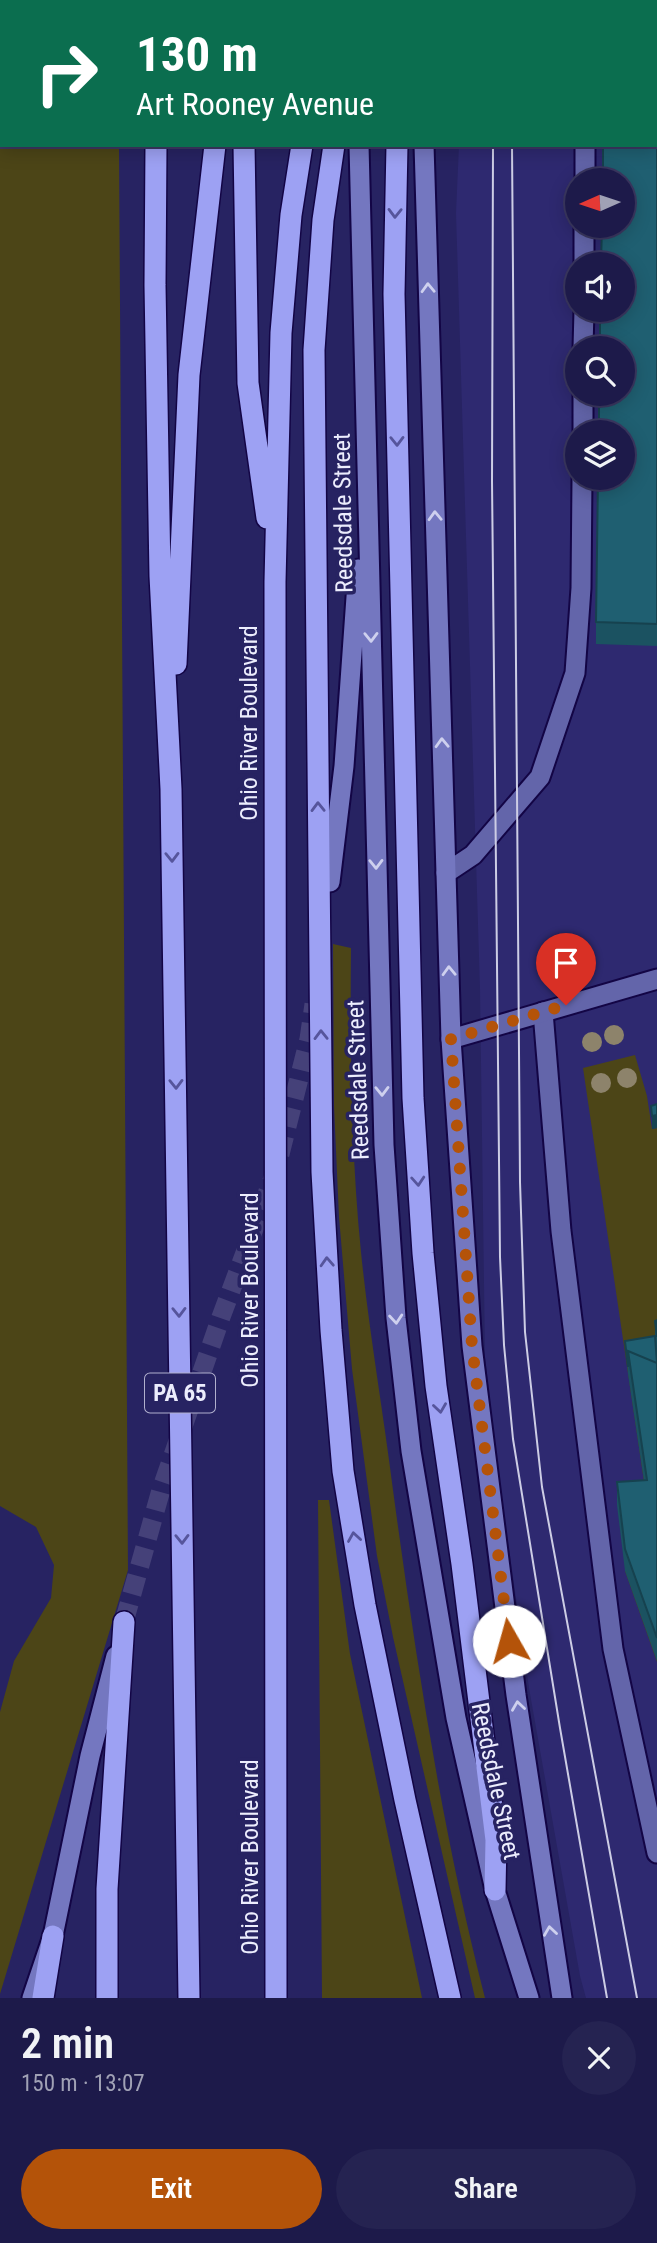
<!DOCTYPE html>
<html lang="en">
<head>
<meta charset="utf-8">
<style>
  :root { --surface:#1d1a4a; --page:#252351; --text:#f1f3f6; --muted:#a0a1b5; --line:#3b3862; --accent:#b45309 }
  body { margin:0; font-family:"Roboto Condensed",sans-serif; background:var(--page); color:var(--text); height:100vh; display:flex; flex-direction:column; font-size:26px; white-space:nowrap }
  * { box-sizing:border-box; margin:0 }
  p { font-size:23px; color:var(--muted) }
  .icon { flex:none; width:38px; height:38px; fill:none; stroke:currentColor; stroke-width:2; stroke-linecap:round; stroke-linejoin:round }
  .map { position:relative; height:1998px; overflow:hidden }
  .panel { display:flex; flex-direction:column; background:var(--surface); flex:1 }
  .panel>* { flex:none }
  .guide { position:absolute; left:0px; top:0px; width:658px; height:147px; box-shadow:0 4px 18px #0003,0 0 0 2px var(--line); background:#0b6e4f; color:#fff; overflow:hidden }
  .needle { width:46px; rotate:267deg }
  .buttons { position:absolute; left:565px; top:168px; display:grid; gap:14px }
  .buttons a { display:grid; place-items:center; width:70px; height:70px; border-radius:50%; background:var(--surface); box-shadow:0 4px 18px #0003,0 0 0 2px var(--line); font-size:35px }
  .pin { position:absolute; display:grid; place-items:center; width:60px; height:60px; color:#fff; margin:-72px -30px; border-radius:50% 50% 50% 0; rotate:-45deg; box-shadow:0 0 7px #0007 }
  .pin .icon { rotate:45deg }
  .me { position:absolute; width:77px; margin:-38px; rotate:353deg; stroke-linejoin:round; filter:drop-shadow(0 0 5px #0008) }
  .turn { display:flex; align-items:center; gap:24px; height:147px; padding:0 21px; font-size:32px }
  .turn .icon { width:91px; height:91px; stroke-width:2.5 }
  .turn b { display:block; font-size:49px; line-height:60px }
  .round { display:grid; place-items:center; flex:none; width:74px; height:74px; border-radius:37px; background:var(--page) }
  .summary { display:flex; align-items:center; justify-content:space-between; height:119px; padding:0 21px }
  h1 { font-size:42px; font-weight:600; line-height:52px }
  .primary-button { display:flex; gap:14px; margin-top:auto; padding:14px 21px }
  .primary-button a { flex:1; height:80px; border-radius:42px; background:var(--accent); color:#fff; font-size:28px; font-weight:600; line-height:80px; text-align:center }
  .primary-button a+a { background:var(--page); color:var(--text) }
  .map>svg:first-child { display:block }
  .built { fill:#2e2970; fill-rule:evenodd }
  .green { fill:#4c4517 }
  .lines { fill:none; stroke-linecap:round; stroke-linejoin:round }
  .secondary-tunnel { stroke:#454179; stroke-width:19; stroke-dasharray:19 10; stroke-linecap:butt }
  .service-casing { stroke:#130545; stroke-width:23 }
  .tertiary-casing { stroke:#130545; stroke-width:23 }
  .secondary-casing { stroke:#130545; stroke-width:23 }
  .motorway-casing { stroke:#130545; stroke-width:24 }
  .service { stroke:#6365aa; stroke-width:19 }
  .tertiary { stroke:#6365aa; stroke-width:19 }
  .secondary { stroke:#7477c0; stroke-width:19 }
  .motorway { stroke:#9da1f3; stroke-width:21 }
  .tram { stroke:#cdcde5; stroke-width:2 }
  .tree { fill:#8d836b }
  .wall { fill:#1b5261 }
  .shaded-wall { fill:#16424f }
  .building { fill:#1f5f71; stroke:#16424f; stroke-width:2 }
  .oneway { stroke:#56559c }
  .oneway2 { stroke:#ced0ee }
  .route { stroke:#b45309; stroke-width:12; stroke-dasharray:0 21.6 }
  .labels { text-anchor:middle; stroke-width:7; stroke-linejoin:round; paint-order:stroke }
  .shield { fill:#272362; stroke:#b1b0ce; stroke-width:2 }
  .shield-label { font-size:23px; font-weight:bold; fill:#ecedfd }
  .street-label { font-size:24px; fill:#ecedfd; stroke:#272362 }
</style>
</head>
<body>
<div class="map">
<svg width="657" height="1998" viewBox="0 0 657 1998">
  <rect width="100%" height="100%" fill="#272362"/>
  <!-- built -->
  <path class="built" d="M464,0H657V1998H586L580,1976L529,1688L498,1473L485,1357L480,989L456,213L459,145H656V2H464ZM578,180H623V226H578ZM578,264H623V310H578ZM578,348H623V394H578ZM578,432H623V478H578Z"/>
  <!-- green -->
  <path class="green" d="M0,0H119L2,2V145H119L128,1570L0,1994V1712L14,1661L51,1598L54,1565L36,1527L0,1506Z
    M333,944L351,948C350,1049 351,1151 361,1252C369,1331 383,1410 393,1490C416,1660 442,1831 485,1998H475L393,1637L377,1556L352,1369L339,1217L334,1106Z
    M635,1055L647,1096L652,1129L657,1128V1662L625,1571L647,1502L583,1068Z
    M318,1500H329L350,1654L422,1998H322Z"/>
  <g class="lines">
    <!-- secondary-tunnel -->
    <path class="secondary-tunnel" d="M124,1622L161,1490L221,1317L276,1170L309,1039L314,1004"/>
    <defs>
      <path id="service" d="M586,2V0
        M585,180V145
        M584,264V226
        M583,348L584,310
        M583,432V394
        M446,873L473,855L540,777L575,673L581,588L582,478
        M543,1012L561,1231L613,1649L657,1853"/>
      <path id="tertiary" d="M451,1039L657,979"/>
      <path id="secondary" d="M356,0L357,2
        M359,145L384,1145L396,1318L411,1451L456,1718L495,1890L529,1998
        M424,145L451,1039L472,1346L516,1695L562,1998
        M330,882L344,766L358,569
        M32,1998L53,1936L90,1756L116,1656"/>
      <path id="motorway" d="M157,2V0
        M251,2V0
        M336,2L337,0
        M369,2V0
        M408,2V0
        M156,145L155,285L160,576L171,789L189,1998
        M244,145L248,383L267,518
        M334,145L323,220L314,350L322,1172L331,1330L343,1471L365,1605L405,1800L450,1998
        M397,145L394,294L413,1098L423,1253L436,1386L462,1564L496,1840L495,1890
        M176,664L189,375L215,145
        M43,1998L53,1936
        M107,1998V1889L124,1622
        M276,1998L275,582L281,333L291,215L302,145"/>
    </defs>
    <!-- service casing -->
    <use href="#service" class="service-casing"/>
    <!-- tertiary casing -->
    <use href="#tertiary" class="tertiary-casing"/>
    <!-- secondary casing -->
    <use href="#secondary" class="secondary-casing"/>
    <!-- motorway casing -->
    <use href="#motorway" class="motorway-casing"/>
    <!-- service -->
    <use href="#service" class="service"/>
    <!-- tertiary -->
    <use href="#tertiary" class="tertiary"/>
    <!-- secondary -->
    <use href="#secondary" class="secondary"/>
    <!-- motorway -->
    <use href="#motorway" class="motorway"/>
    <!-- tram -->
    <path class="tram" d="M493,145L492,481L500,1257L504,1345L513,1439L560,1728L607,1998
      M512,145L520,1182L525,1332L542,1487L637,1998"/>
  </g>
  <!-- trees -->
  <g class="tree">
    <circle cx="614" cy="1035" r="10"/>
    <circle cx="592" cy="1042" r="10"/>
    <circle cx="627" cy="1078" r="10"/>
    <circle cx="601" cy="1083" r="10"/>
  </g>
  <!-- wall -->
  <path class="wall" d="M657,0V646L596,644V622Z
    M657,1320V1661L625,1571L617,1505V1482L644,1481L628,1374L625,1341L655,1336V1321Z"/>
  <!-- shaded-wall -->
  <path class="shaded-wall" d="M657,1115V1128L652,1129V1116Z"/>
  <!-- building -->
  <path class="building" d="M513,0H550V2H513Z
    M605,0H657V624L596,622L598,478H623V432H599V394H623V348H600V310H623V264H601L602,226H623V180H603V145H656V2H605Z
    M657,1104V1115L652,1116L651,1106Z
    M657,1320V1337L655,1321Z
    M655,1336L657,1363L628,1351V1367L625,1341Z
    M628,1351L657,1363V1638L625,1549L617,1482L647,1480Z"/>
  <!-- one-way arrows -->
  <defs><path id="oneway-chevron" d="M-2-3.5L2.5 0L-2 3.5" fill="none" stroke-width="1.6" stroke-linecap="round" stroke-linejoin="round" transform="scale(1.75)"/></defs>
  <g class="oneway">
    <use href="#oneway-chevron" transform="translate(395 213) rotate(91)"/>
    <use href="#oneway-chevron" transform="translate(397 441) rotate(89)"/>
    <use href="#oneway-chevron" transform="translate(318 807) rotate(-91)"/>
    <use href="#oneway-chevron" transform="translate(172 857) rotate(89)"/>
    <use href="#oneway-chevron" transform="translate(321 1035) rotate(-91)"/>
    <use href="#oneway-chevron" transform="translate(176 1084) rotate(89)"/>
    <use href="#oneway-chevron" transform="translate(418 1181) rotate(86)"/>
    <use href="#oneway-chevron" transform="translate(327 1262) rotate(-93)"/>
    <use href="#oneway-chevron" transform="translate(179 1312) rotate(89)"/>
    <use href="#oneway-chevron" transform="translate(440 1408) rotate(82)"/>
    <use href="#oneway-chevron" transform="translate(354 1537) rotate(-99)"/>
    <use href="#oneway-chevron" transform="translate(182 1539) rotate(89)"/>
  </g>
  <g class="oneway2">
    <use href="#oneway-chevron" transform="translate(428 288) rotate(-92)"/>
    <use href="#oneway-chevron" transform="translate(435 516) rotate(-92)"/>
    <use href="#oneway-chevron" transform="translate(371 637) rotate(89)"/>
    <use href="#oneway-chevron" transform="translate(442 743) rotate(-92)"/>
    <use href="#oneway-chevron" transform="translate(376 864) rotate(89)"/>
    <use href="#oneway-chevron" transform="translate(449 971) rotate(-92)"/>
    <use href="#oneway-chevron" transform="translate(382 1091) rotate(89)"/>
    <use href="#oneway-chevron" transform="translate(396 1319) rotate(85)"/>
    <use href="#oneway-chevron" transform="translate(518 1706) rotate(-98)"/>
    <use href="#oneway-chevron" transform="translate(550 1931) rotate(-98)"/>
  </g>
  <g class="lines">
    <!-- route -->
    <path class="route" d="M509,1641L472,1346L451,1039L566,1005"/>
  </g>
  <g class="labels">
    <!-- shield labels -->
    <rect class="shield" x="145" y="1373.5" width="70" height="39" rx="5"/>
    <g class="shield-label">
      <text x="180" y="1401">PA 65</text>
    </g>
    <!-- street labels -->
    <g class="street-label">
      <text transform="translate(343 513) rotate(-91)" y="8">Reedsdale Street</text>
      <text transform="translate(249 723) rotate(-90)" y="8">Ohio River Boulevard</text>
      <text transform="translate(358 1080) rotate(-92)" y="8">Reedsdale Street</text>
      <text transform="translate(250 1290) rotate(-90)" y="8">Ohio River Boulevard</text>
      <text transform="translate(496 1781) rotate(78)" y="8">Reedsdale Street</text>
      <text transform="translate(250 1857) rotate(-90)" y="8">Ohio River Boulevard</text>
    </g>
  </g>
</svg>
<div class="buttons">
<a><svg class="needle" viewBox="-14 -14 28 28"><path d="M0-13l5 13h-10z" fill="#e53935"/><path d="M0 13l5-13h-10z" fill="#a0a1b5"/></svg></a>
<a><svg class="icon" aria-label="sound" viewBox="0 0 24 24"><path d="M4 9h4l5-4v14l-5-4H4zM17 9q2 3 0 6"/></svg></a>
<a><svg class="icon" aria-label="search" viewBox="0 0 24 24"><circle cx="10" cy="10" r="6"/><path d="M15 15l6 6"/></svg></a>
<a><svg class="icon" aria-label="layers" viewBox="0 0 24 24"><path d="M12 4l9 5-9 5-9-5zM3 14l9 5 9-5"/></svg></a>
</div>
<div class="pin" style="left:566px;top:1005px;background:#d93025"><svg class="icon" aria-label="arrive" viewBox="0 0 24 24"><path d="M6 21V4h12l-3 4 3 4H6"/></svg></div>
<svg class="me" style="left:509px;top:1641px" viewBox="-20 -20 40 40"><circle r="19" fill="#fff"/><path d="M0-13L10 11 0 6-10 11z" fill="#b45309"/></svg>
<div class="guide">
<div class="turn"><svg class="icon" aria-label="right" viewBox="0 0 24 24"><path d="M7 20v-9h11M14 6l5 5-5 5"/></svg><div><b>130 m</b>Art Rooney Avenue</div></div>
</div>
</div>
<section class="panel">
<div class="summary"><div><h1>2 min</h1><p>150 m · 13:07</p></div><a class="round"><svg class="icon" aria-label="close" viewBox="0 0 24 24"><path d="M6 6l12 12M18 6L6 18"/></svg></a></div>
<div class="primary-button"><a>Exit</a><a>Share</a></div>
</section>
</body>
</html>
